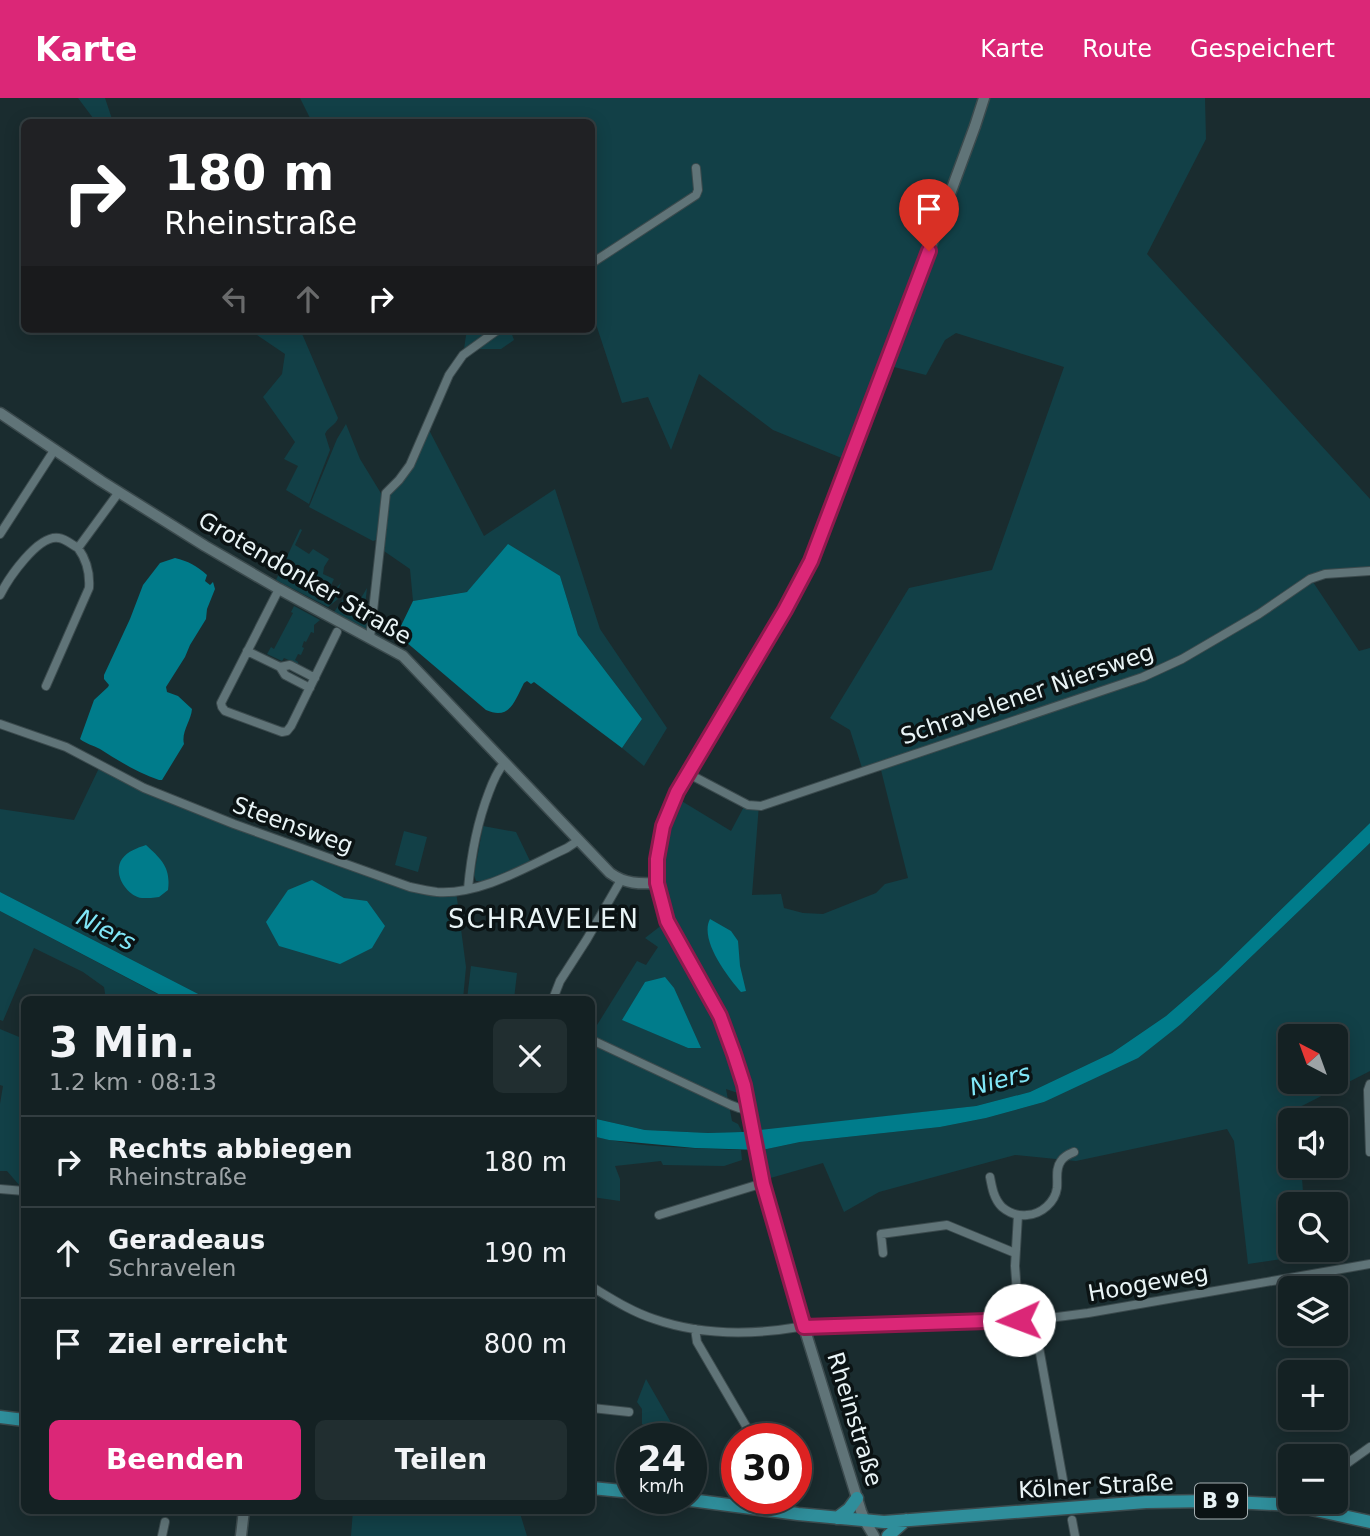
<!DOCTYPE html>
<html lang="de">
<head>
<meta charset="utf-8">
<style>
  :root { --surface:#142123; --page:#212e30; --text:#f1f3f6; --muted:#9da3a6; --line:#333e41; --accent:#db2777 }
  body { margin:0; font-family:"DejaVu Sans",sans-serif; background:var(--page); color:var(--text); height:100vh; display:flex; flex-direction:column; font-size:26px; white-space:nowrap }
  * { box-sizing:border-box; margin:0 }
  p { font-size:23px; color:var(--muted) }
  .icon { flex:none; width:38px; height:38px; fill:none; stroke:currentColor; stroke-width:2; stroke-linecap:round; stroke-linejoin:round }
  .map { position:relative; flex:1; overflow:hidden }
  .sheet { position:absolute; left:21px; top:898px; width:574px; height:518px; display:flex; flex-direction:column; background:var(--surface); border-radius:10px; box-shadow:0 4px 18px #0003,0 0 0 2px var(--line) }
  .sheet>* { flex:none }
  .hud { position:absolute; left:21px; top:21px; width:574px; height:214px; border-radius:10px; box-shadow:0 4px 18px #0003,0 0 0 2px var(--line); background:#202124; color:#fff; overflow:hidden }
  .needle { width:46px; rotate:319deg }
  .tools { position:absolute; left:1278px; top:926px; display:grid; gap:14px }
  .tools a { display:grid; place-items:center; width:70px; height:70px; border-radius:10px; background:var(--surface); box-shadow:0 4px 18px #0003,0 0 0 2px var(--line); font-size:35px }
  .speed { position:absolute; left:616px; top:1325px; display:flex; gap:14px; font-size:35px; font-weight:700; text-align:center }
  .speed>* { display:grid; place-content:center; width:91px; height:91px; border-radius:50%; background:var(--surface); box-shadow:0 4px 18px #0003,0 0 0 2px var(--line); line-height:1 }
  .speed small { font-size:18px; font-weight:400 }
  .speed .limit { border:10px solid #d22; background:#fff; color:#111 }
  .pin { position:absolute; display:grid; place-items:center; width:60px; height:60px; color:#fff; margin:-72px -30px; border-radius:50% 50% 50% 0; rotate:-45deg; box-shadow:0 0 7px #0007 }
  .pin .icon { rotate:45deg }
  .me { position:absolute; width:77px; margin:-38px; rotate:268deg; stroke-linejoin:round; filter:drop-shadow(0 0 5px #0008) }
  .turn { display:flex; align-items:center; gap:24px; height:147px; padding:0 28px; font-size:32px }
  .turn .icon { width:91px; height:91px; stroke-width:2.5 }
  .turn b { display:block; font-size:49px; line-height:60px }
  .lanes { display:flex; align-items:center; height:66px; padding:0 28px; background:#0003; justify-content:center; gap:35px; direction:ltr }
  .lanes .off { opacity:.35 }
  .round { display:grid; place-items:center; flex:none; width:74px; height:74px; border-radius:10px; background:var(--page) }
  .overview { display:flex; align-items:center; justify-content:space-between; height:119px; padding:0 28px }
  h1 { font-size:42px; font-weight:700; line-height:52px }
  .button { display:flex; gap:14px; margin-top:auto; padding:14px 28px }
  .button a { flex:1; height:80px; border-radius:10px; background:var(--accent); color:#fff; font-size:28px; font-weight:700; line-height:80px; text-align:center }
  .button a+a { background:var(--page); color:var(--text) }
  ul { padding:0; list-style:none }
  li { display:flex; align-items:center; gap:21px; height:91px; padding:0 28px; border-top:2px solid var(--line) }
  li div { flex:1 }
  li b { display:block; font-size:26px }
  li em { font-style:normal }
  header { display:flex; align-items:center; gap:42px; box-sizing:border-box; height:98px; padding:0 35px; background:var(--accent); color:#fff }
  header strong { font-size:33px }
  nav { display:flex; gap:38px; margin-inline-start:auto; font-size:24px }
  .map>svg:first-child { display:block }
  .green { fill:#124047; fill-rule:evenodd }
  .water { fill:#007c8b }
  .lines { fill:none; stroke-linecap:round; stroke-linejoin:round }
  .street-casing { stroke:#3b4a4d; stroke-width:10 }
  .secondary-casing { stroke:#3b4a4d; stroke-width:13 }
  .primary-casing { stroke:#3b4a4d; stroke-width:15 }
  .street { stroke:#607478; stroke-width:8 }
  .secondary { stroke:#607478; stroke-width:10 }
  .primary { stroke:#2f8e9b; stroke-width:12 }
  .route-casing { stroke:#8e194d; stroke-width:18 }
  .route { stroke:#db2777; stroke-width:12 }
  .labels { text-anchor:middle; stroke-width:7; stroke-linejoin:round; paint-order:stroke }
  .shield { fill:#0b1314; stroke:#a6b0b2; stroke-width:2 }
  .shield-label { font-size:21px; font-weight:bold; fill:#e9f4f6 }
  .street-label { font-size:23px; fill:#e9f4f6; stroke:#0b1314 }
  .water-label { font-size:24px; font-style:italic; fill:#81e7f8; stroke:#0b1314 }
  .quarter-label { font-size:26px; letter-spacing:2px; fill:#e9f4f6; stroke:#0b1314 }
</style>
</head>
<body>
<header>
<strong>Karte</strong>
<nav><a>Karte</a><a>Route</a><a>Gespeichert</a></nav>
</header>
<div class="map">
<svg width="1370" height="1438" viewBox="0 0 1370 1438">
  <rect width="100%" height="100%" fill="#1a2c2f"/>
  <!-- green -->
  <path class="green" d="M78,0H105L113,24H96Z
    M300,0H1205L1206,41L1147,156L1370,401V473L1311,481L1359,553L1370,550V725L1218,873L1166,918L1112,955L1030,994L976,1008L759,1033L743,970L741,996L726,991L732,1023L738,1026L742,1034L708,1035L645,1032L592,1020V925L597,927L637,863L646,867L658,849L645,840L667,823H673C670,813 666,802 664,791C658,760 669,729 675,699L731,733L747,703L759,706L752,797L781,796L784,810L803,815L823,816L876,795L885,786L908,780L880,668L863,673L850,632L830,620L909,490L992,472L1064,269L956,235L945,242L926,277L886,267L849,363L773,332L699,276L671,352L648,299L622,305L592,214V24H312ZM645,884L688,950L623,922Z
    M248,231H300L338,320C336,327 328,329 325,336L330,352L309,406L286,392L298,368L284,361L295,344L263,299L282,276L285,256Z
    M467,231H510L514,242L501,251H464Z
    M346,326L360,361L382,397L401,387L429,332L484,438L555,391L600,531L667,630L644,668L622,650L642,621L578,537L560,478L413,503L410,471L381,451V444L376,442L373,443L309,409L337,341Z
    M300,431L302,432L295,447L309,456L313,451L329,461L324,469L323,476L334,481L331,487L333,490H336L341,485L335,498L338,501L328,509L276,482Z
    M367,490L364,516L369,520V529L366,531L334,514L348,494L361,500Z
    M294,508L320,522L314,527V535L311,534L306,544L304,543L302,549L304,550L301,557L298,556L295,562L298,564V566L284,560L282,563L267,556L271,549L274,551L293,515L291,514Z
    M100,668L144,690L409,789L456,793L466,869L463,901H208L0,794V711L74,722Z
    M483,728L516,734L530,763L486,783H476L474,777Z
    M404,733L427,739L418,774L395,767Z
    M1370,745V973L1296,1011L1297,1022H1290V1068H1301L1304,1106H1290V1152H1308L1309,1157L1248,1166L1234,1043L1227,1031L1076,1063L1015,1057L879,1094L844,1114L823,1065L767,1081L762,1052L800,1044L940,1029L986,1020L1044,1004L1181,926ZM1290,938H1335V984H1290Z
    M0,813L167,901H106L104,889L83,874L34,850L3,923L0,922Z
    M471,868L517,875L514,901H467Z
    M0,931L24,941V1090L20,1088L7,1073H0V1006L3,988L0,987Z
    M592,1038C639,1050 691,1050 741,1052L742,1062L724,1068L663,1067L661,1063L615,1068L620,1081V1103L592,1099Z
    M646,1281L673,1328L672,1330L646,1328L642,1326V1311L637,1304Z
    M353,1412H519L527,1438H351Z"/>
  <!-- water -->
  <path class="water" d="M508,446L560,478L578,537L642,621L622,650L534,584L531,586L527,583L524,585C515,602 510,623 486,612L399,538V532L413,503L467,494Z
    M175,460C188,463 197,468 207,477L205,483L210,487L213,484L215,491L207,511L206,521L190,547L185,559L166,589L167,594L178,598L192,611C191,623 181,634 184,646L162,682H159C138,675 119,663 100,651C93,647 86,646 80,641L94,602L108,589L109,587L104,581V577L130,521L143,487L160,465Z
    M1370,725V745L1181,926L1138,960L1044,1004L986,1020L940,1029L800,1044L762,1052L695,1050L609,1042L592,1038V1020L645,1032L708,1035L742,1034L976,1008L1030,994L1112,955L1166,918L1218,873Z
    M146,747C161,761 171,769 168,792L159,799C154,800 148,800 142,800C127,798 112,776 122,761C128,753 137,750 146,747Z
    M312,782L344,800L367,803L385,828L372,850L340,866L279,848L266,824L288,792Z
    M0,794L208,901H168L0,813Z
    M710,821L731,833L738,843L740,868L746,893L741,894C728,879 699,842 710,821Z
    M665,879L674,890L701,950H688L622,922L645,884Z"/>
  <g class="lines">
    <defs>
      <path id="street" d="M592,165L696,97L698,92L696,70
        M0,436L55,351
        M279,491L221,605L222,609L225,613L282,634L287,633L291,628L337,534
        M0,497C8,481 38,436 59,440C66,441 72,447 78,450L119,394
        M370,540L386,395L399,382L410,367L449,277L463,257L499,231
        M247,553L280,569L285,577L310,590
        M280,569L290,567L315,580
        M46,588L89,490C90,476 86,461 78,450
        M0,626L66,649L144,690L234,726L410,789C419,791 428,793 437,794C481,797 528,768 567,750L579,742
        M687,675L748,707L761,708L770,705L1143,579L1182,561L1259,516L1310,481L1325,476L1370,473
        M468,791C471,757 477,725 489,694C493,683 497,673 505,664
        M553,901L560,883L587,841L621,782
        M592,942L731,1007L739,1010L749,1012
        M1370,986L1368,992L1370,1054
        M990,1079C992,1090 994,1101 1002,1109C1009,1115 1018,1118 1027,1117C1042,1116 1055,1104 1057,1090C1058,1080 1055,1071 1061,1063C1064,1058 1069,1056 1074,1054
        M0,1091L24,1093
        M659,1117L763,1085
        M1018,1117L1015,1168L1019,1222
        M883,1155L881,1136L947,1127L1015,1155
        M592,1189C612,1201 632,1214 654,1221C700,1237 752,1237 799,1229L1034,1222L1088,1215L1370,1166
        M1034,1222L1065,1393
        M695,1231L697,1244L753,1340
        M592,1310L629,1314
        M1335,1374L1370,1349
        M776,1400L778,1414
        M1072,1422L1075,1438
        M162,1438L165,1424"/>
      <path id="secondary" d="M0,315L101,383L205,448L279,491L403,558L610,775C625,786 640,786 657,785
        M241,1438L244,1412
        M874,1438L865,1423L861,1413L804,1229L763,1085L744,987L735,956L720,918L667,823L657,785V761L663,728L677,694L785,512L811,463L901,229L975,28L984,0"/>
      <path id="primary" d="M0,1319L24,1322
        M592,1390L632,1394
        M675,1400L798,1416L884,1424L1146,1404L1212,1403L1293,1407L1370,1424
        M837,1420L849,1411L857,1400
        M888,1438L906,1422"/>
    </defs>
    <!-- street casing -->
    <use href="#street" class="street-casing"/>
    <!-- secondary casing -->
    <use href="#secondary" class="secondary-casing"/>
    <!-- primary casing -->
    <use href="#primary" class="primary-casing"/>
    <!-- street -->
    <use href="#street" class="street"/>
    <!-- secondary -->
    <use href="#secondary" class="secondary"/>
    <!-- primary -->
    <use href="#primary" class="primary"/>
  </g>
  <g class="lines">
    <defs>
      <path id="route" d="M929,153L811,463L785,512L677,694L663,728L657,761V785L667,823L720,918L734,956L744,987L763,1086L804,1229L1019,1222"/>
    </defs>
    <!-- route casing -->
    <use href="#route" class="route-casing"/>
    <!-- route -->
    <use href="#route" class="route"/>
  </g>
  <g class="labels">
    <!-- shield labels -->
    <rect class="shield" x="1195" y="1385.5" width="52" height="35" rx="5"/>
    <g class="shield-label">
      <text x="1221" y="1410">B 9</text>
    </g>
    <!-- street labels -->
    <g class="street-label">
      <text transform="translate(305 480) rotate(30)" y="8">Grotendonker Straße</text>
      <text transform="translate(1027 596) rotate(-19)" y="8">Schravelener Niersweg</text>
      <text transform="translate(293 727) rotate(20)" y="8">Steensweg</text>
      <text transform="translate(1148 1185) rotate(-10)" y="8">Hoogeweg</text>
      <text transform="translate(855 1321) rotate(73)" y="8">Rheinstraße</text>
      <text transform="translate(1096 1388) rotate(-3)" y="8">Kölner Straße</text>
    </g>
    <!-- water labels -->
    <g class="water-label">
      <text transform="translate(106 832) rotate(27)" y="8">Niers</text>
      <text transform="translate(1000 982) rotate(-15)" y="8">Niers</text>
    </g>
    <!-- quarter labels -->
    <g class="quarter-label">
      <text x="544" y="830">SCHRAVELEN</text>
    </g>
  </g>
</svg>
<div class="tools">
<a><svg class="needle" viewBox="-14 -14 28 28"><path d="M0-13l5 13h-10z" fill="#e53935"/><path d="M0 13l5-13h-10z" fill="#9da3a6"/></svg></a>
<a><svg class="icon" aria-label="sound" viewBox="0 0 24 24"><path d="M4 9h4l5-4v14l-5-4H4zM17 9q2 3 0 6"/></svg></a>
<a><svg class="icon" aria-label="search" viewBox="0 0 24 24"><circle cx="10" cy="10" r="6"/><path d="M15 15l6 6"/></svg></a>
<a><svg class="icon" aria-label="layers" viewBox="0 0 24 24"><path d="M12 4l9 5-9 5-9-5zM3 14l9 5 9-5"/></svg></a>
<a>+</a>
<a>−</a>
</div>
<div class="speed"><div>24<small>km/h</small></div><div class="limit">30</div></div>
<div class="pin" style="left:929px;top:153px;background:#d93025"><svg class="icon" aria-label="arrive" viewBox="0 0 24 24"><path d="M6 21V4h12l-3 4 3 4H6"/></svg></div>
<svg class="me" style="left:1019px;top:1222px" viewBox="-20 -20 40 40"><circle r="19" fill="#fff"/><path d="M0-13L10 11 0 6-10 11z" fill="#db2777"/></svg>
<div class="hud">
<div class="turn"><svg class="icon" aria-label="right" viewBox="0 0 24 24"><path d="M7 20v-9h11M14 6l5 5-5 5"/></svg><div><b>180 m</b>Rheinstraße</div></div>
<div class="lanes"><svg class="icon off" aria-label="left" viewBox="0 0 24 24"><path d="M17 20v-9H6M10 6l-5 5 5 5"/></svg><svg class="icon off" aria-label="ahead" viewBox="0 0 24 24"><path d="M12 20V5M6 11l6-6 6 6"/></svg><svg class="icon" aria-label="right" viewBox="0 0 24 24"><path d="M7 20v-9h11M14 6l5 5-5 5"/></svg></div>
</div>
<section class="sheet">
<div class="overview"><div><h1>3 Min.</h1><p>1.2 km · 08:13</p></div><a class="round"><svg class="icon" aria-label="close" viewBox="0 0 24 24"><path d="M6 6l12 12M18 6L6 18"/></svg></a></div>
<ul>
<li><svg class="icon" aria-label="right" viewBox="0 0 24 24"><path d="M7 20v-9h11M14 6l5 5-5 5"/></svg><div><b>Rechts abbiegen</b><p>Rheinstraße</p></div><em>180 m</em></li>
<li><svg class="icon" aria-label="ahead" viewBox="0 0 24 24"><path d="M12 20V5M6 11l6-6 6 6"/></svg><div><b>Geradeaus</b><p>Schravelen</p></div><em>190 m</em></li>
<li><svg class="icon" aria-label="arrive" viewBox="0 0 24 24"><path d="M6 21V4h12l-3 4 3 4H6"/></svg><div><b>Ziel erreicht</b></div><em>800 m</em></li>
</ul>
<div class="button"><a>Beenden</a><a>Teilen</a></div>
</section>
</div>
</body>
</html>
